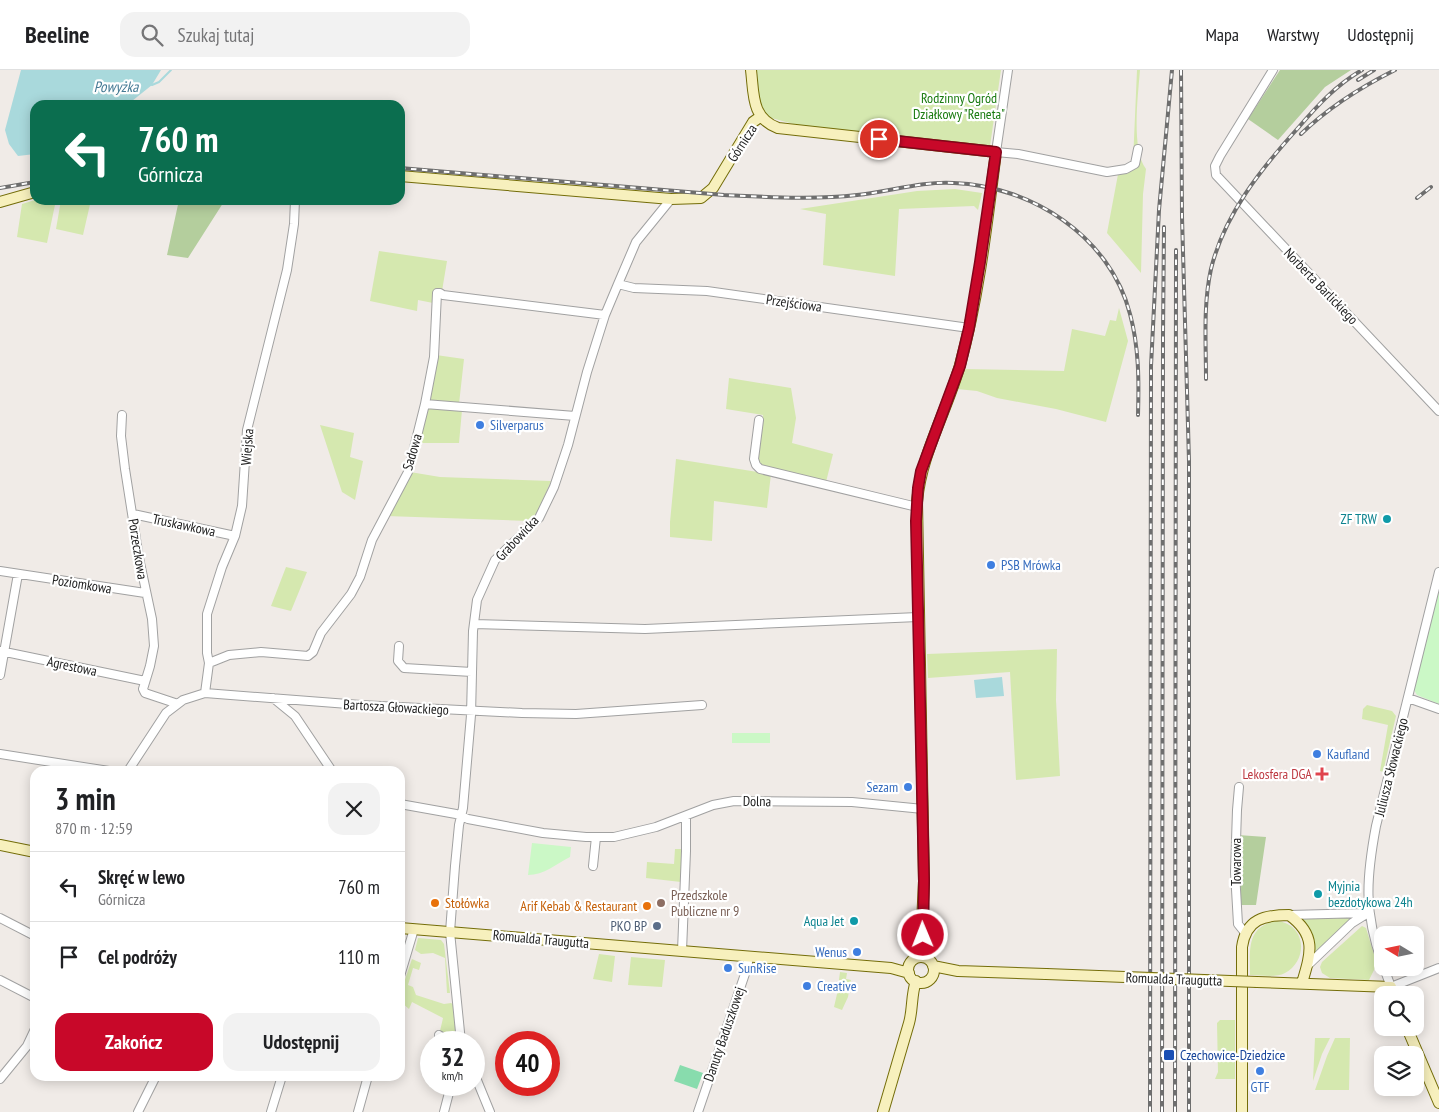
<!DOCTYPE html>
<html lang="pl">
<head>
<meta charset="utf-8">
<style>
  :root { --surface:#fff; --page:#f2f2f2; --text:#202124; --muted:#757577; --line:#e0e0e0; --accent:#c80829 }
  body { margin:0; font-family:"PT Sans Narrow",sans-serif; background:var(--page); color:var(--text); height:100vh; display:flex; flex-direction:column; font-size:19px; white-space:nowrap }
  * { box-sizing:border-box; margin:0 }
  p { font-size:16px; color:var(--muted) }
  .icon { flex:none; width:28px; height:28px; fill:none; stroke:currentColor; stroke-width:2; stroke-linecap:round; stroke-linejoin:round }
  .map { position:relative; flex:1; overflow:hidden }
  .details { position:absolute; left:30px; top:696px; width:375px; height:315px; display:flex; flex-direction:column; background:var(--surface); border-radius:15px; box-shadow:0 2px 12px #0003 }
  .details>* { flex:none }
  .guide { position:absolute; left:30px; top:30px; width:375px; height:105px; border-radius:15px; box-shadow:0 2px 12px #0003; background:#0b6e4f; color:#fff; overflow:hidden }
  .needle { width:32px; rotate:280deg }
  .controls { position:absolute; left:1374px; top:856px; display:grid; gap:10px }
  .controls a { display:grid; place-items:center; width:50px; height:50px; border-radius:10px; background:var(--surface); box-shadow:0 2px 12px #0003; font-size:25px }
  .speed { position:absolute; left:420px; top:961px; display:flex; gap:10px; font-size:25px; font-weight:700; text-align:center }
  .speed>* { display:grid; place-content:center; width:65px; height:65px; border-radius:50%; background:var(--surface); box-shadow:0 2px 12px #0003; line-height:1 }
  .speed small { font-size:12px; font-weight:400 }
  .speed .limit { border:8px solid #d22; background:#fff; color:#111 }
  .pin { position:absolute; display:grid; place-items:center; width:42px; height:42px; color:#fff; margin:-21px; border:2px solid #fff; border-radius:50%; box-shadow:0 1px 5px #0007 }
  .me { position:absolute; width:55px; margin:-28px; rotate:359deg; stroke-linejoin:round; filter:drop-shadow(0 0 4px #0008) }
  .turn { display:flex; align-items:center; gap:18px; height:105px; padding:0 25px; font-size:22px }
  .turn .icon { width:65px; height:65px; stroke-width:2.5 }
  .turn b { display:block; font-size:35px; line-height:42px }
  .round { display:grid; place-items:center; flex:none; width:52px; height:52px; border-radius:15px; background:var(--page) }
  .summary { display:flex; align-items:center; justify-content:space-between; height:85px; padding:0 25px }
  h1 { font-size:30px; font-weight:700; line-height:38px }
  .primary-button { display:flex; gap:10px; margin-top:auto; padding:10px 25px }
  .primary-button a { flex:1; height:58px; border-radius:15px; background:var(--accent); color:#fff; font-size:20px; font-weight:700; line-height:58px; text-align:center }
  .primary-button a+a { background:var(--page); color:var(--text) }
  ul { padding:0; list-style:none }
  li { display:flex; align-items:center; gap:15px; height:70px; padding:0 25px; border-top:1px solid var(--line) }
  li div { flex:1 }
  li b { display:block; font-size:19px }
  li em { font-style:normal }
  header { display:flex; align-items:center; gap:30px; box-sizing:border-box; height:70px; padding:0 25px; background:var(--surface); border-bottom:1px solid var(--line) }
  header strong { font-size:24px }
  nav { display:flex; gap:28px; margin-inline-start:auto; font-size:18px }
  .search { width:350px; height:45px; background:var(--page); display:flex; align-items:center; gap:12px; box-sizing:border-box; padding:0 18px; border-radius:15px; color:var(--muted); font-size:19px }
  .map>svg:first-child { display:block }
  .grass { fill:#d5e8af }
  .forest { fill:#b4ce9d }
  .park { fill:#cbf8c6 }
  .pitch { fill:#88dcad }
  .water { fill:#a9d9dc }
  .lines { fill:none; stroke-linecap:round; stroke-linejoin:round }
  .stream { stroke:#a9d9dc; stroke-width:2 }
  .street-casing { stroke:#a1a1a1; stroke-width:10 }
  .secondary-casing { stroke:#746d09; stroke-width:12 }
  .street { stroke:#fff; stroke-width:8 }
  .secondary { stroke:#f7f0bd; stroke-width:10 }
  .rail-casing { stroke:#6e6e6e; stroke-width:4 }
  .rail { stroke:#fff; stroke-width:2; stroke-dasharray:5.5; stroke-linecap:butt }
  .secondary-bridge-casing { stroke:#746d09; stroke-width:12; stroke-linecap:butt }
  .secondary-bridge { stroke:#f7f0bd; stroke-width:10 }
  .route-casing { stroke:#82051b; stroke-width:12 }
  .route { stroke:#c80829; stroke-width:9 }
  .shop-dot { fill:#3f7fe0; stroke:#fff; stroke-width:2 }
  .culture-dot { fill:#0f9aa8; stroke:#fff; stroke-width:2 }
  .health-dot { fill:#e0444e; stroke:#fff; stroke-width:2 }
  .food-dot { fill:#e8710a; stroke:#fff; stroke-width:2 }
  .education-dot { fill:#8d6e63; stroke:#fff; stroke-width:2 }
  .service-dot { fill:#5c6f8a; stroke:#fff; stroke-width:2 }
  .transit-dot { fill:#1a4fb4; stroke:#fff; stroke-width:2 }
  .labels { text-anchor:middle; stroke-width:4.5; stroke-linejoin:round; paint-order:stroke }
  .park-label { font-size:14px; fill:#1a7b10; stroke:#fff }
  .street-label { font-size:14px; fill:#202020; stroke:#fff }
  .shop-label { font-size:14px; fill:#366cbe; stroke:#fff; text-anchor:start }
  .culture-label { font-size:14px; fill:#0d838f; stroke:#fff; text-anchor:end }
  .health-label { font-size:14px; fill:#be3a42; stroke:#fff; text-anchor:end }
  .education-label { font-size:14px; fill:#785e54; stroke:#fff; text-anchor:start }
  .food-label { font-size:14px; fill:#c56008; stroke:#fff; text-anchor:start }
  .service-label { font-size:14px; fill:#4e5e75; stroke:#fff; text-anchor:end }
  .transit-label { font-size:14px; fill:#164399; stroke:#fff; text-anchor:start }
  .water-label { font-size:15px; font-style:italic; fill:#467b95; stroke:#fff }
</style>
</head>
<body>
<header>
<strong>Beeline</strong>
<div class="search"><svg class="icon" aria-label="search" viewBox="0 0 24 24"><circle cx="10" cy="10" r="6"/><path d="M15 15l6 6"/></svg>Szukaj tutaj</div>
<nav><a>Mapa</a><a>Warstwy</a><a>Udostępnij</a></nav>
</header>
<div class="map">
<svg width="1439" height="1042" viewBox="0 0 1439 1042">
  <rect width="100%" height="100%" fill="#f0ebe7"/>
  <!-- grass -->
  <path class="grass" d="M757,0H1001L990,76L801,56L760,45Z
    M1137,0H1140C1138,26 1131,79 1146,99L1143,124L1141,203L1107,163L1119,99L1133,92Z
    M955,119L982,123L978,140L974,136L899,139L895,206L823,195L826,144L800,139L917,121Z
    M35,130H56L47,173L17,167L22,134Z
    M61,130H91L83,165L56,159Z
    M379,181L447,191L442,221L434,220L433,233L418,230L417,241L370,231Z
    M1119,238L1128,271L1106,352L1056,339L997,328L977,321L957,319L964,299L1064,301L1072,259L1105,266L1110,250L1116,251Z
    M436,285L464,289L459,334L429,332Z
    M729,308L791,318L796,348L792,373L833,384L826,412L759,394L756,388L763,345L726,339Z
    M428,337L462,340L459,373H417Z
    M320,355L354,363L350,387L363,391L355,430L342,422Z
    M676,389L771,404L767,438L714,431L712,471L670,467V452Z
    M410,402L440,407L551,411L538,441L529,451L386,446Z
    M286,497L307,502L291,541L271,536Z
    M1057,579L1056,630L1060,706L1016,710L1010,602L928,608L927,584Z
    M1367,635L1392,641L1396,646L1383,702L1380,701L1388,655L1362,649L1363,639Z
    M675,779H683L681,812L646,808L647,792L674,794Z
    M1301,848H1349L1350,851L1315,883C1314,869 1311,858 1301,848Z
    M1277,851C1306,854 1309,890 1285,903C1276,908 1261,905 1250,905C1250,880 1246,856 1277,851Z
    M1362,856L1366,858L1377,894L1369,910L1330,908L1322,903L1320,897L1322,892Z
    M418,868L441,870L444,874L450,923H447L445,888L433,883L421,884L415,880Z
    M599,884L615,886L612,912L593,909Z
    M631,887L665,890L662,917L628,915Z
    M412,889L421,893L419,900L413,898L408,915L413,917L416,925L444,934L451,933L454,935L458,971H453L440,961L443,948L412,932L409,939L401,932L400,924Z
    M840,902L847,903L846,909L851,910L848,927L842,940L834,937L837,924Z
    M1220,950H1235V1009H1215L1218,1002L1217,953Z
    M1315,968H1330L1322,984L1313,1011Z
    M1335,968H1350L1349,1020H1315L1327,986Z"/>
  <!-- forest -->
  <path class="forest" d="M1280,0H1351L1325,17L1278,70L1248,49Z
    M179,130H225L188,188L167,185Z
    M1238,765L1266,767L1256,835H1239Z"/>
  <!-- park -->
  <path class="park" d="M1439,520V634L1417,625L1414,620Z
    M732,663H770V673H732Z
    M532,773L571,777L570,787C556,794 544,805 528,805Z"/>
  <!-- pitch -->
  <path class="pitch" d="M680,995L703,1003L697,1019L674,1011Z"/>
  <!-- water -->
  <path class="water" d="M21,0H161L152,15L127,35H35V84L18,86L9,74L5,60Z
    M1002,607L1004,626L976,628L974,610Z"/>
  <g class="lines">
    <!-- stream -->
    <path class="stream" d="M152,15L159,12L171,0"/>
    <defs>
      <path id="street" d="M1008,0L996,82L1018,84L1107,102L1126,99L1135,94L1138,79
        M1273,0L1220,86L1215,96L1216,105L1439,341
        M618,214L634,218L707,221L969,258
        M425,334L575,346
        M122,345L121,366L125,399L139,488L152,549L154,576L150,596L143,619L145,623L178,634
        M759,350L754,389L756,395L760,399L917,437
        M133,444L235,466
        M0,501L145,523
        M474,554L645,559L918,547
        M399,576L398,591L404,598L472,602
        M0,581L145,611
        M209,593L229,585L261,582L308,586L313,582L321,563L351,524L360,507L372,470L408,402L425,334L434,287L437,223H440L443,225L605,245
        M0,605L18,504
        M205,623L209,593L207,583V544L222,497L235,466L242,436L247,360L287,200L294,154L295,130
        M273,628L295,646L332,701
        M1408,628L1439,639
        M0,684L109,701
        M128,701L166,643L183,630L205,623L361,635L522,643L576,644L702,635
        M1239,717L1237,740L1235,802L1238,854L1246,864
        M400,734L456,744L468,749L543,763L586,767H614L656,757L713,735L734,731L852,732L923,739
        M593,796L596,767
        M1289,845L1366,843
        M0,848L35,866
        M682,881L686,781V746
        M1382,893C1364,842 1366,809 1376,756L1439,502
        M1307,896L1352,853L1368,843
        M1384,898L1391,917L1439,898
        M400,906L414,859
        M0,910L35,928
        M439,965L450,972
        M461,972L450,862L455,796L459,755L463,738L471,645L473,561L477,530L495,490L539,448L554,417L568,375L587,302L605,245L618,214L636,172L671,129
        M474,1003L490,1042
        M0,1009L27,976L35,959
        M138,1042L156,1006
        M271,1042L282,1006
        M358,1042L368,1006
        M444,1042L451,1015
        M698,1042L747,898L749,886"/>
      <path id="secondary" d="M751,0C754,24 751,48 778,58L996,82C987,153 979,226 960,295C947,341 921,384 917,432L924,811L922,853L926,888
        M400,106L671,129L701,128L713,118L753,52L760,47
        M0,132L35,122
        M0,775L35,782
        M400,858L891,898L909,903
        M908 900a13 13 0 1 1 26 0a13 13 0 1 1-26 0Z
        M933,896L958,901L1046,904
        M1257,912L1391,917L1394,925
        M1407,958L1439,1033
        M883,1042L909,953C913,939 911,925 916,911
        M1242,1042V877C1246,849 1264,845 1289,845C1317,865 1311,883 1302,913"/>
    </defs>
    <!-- street casing -->
    <use href="#street" class="street-casing"/>
    <!-- secondary casing -->
    <use href="#secondary" class="secondary-casing"/>
    <!-- street -->
    <use href="#street" class="street"/>
    <!-- secondary -->
    <use href="#secondary" class="secondary"/>
    <defs>
      <path id="rail" d="M1181,0L1182,147L1189,391V1042
        M1358,10L1374,0
        M1301,64C1328,38 1361,17 1395,0
        M400,98L724,125C769,127 813,130 857,125C889,122 921,111 954,113C1031,116 1110,166 1130,244C1139,277 1139,311 1138,345
        M0,118L35,112
        M1417,128L1431,117
        M1206,309C1206,273 1203,235 1211,199C1224,145 1261,99 1298,58C1317,36 1336,15 1362,0
        M1150,1042L1151,296L1159,140L1172,0
        M1162,1042L1163,265L1164,157
        M1175,1042L1176,180"/>
    </defs>
    <!-- rail casing -->
    <use href="#rail" class="rail-casing"/>
    <!-- rail -->
    <use href="#rail" class="rail"/>
    <defs>
      <path id="secondary-bridge" d="M1046,904L1257,912"/>
    </defs>
    <!-- secondary-bridge casing -->
    <use href="#secondary-bridge" class="secondary-bridge-casing"/>
    <!-- secondary-bridge -->
    <use href="#secondary-bridge" class="secondary-bridge"/>
  </g>
  <g class="lines">
    <defs>
      <path id="route" d="M879,69L996,82L980,192L969,258L960,296L921,401L918,418L916,451L924,811L923,865"/>
    </defs>
    <!-- route casing -->
    <use href="#route" class="route-casing"/>
    <!-- route -->
    <use href="#route" class="route"/>
  </g>
  <!-- markers -->
  <g class="shop-dot">
    <circle cx="480" cy="355" r="5"/>
    <circle cx="991" cy="495" r="5"/>
    <circle cx="1317" cy="684" r="5"/>
    <circle cx="908" cy="717" r="5"/>
    <circle cx="857" cy="882" r="5"/>
    <circle cx="728" cy="898" r="5"/>
    <circle cx="807" cy="916" r="5"/>
    <circle cx="1260" cy="1001" r="5"/>
  </g>
  <g class="culture-dot">
    <circle cx="1387" cy="449" r="5"/>
    <circle cx="1318" cy="824" r="5"/>
    <circle cx="854" cy="851" r="5"/>
  </g>
  <path class="health-dot" d="M1319.5 696.5h5v5h5v5h-5v5h-5v-5h-5v-5h5z"/>
  <g class="food-dot">
    <circle cx="435" cy="833" r="5"/>
    <circle cx="647" cy="836" r="5"/>
  </g>
  <circle class="education-dot" cx="661" cy="833" r="5"/>
  <circle class="service-dot" cx="657" cy="856" r="5"/>
  <rect class="transit-dot" x="1163" y="979" width="12" height="12" rx="2.5"/>
  <g class="labels">
    <!-- park labels -->
    <g class="park-label">
      <text x="959" y="33">Rodzinny Ogród<tspan x="959" dy="16">Działkowy "Reneta"</tspan></text>
    </g>
    <!-- street labels -->
    <g class="street-label">
      <text transform="translate(742 73) rotate(-57)" y="5">Górnicza</text>
      <text transform="translate(1321 216) rotate(46)" y="5">Norberta Barlickiego</text>
      <text transform="translate(794 233) rotate(8)" y="5">Przejściowa</text>
      <text transform="translate(247 377) rotate(-86)" y="5">Wiejska</text>
      <text transform="translate(412 382) rotate(-74)" y="5">Sadowa</text>
      <text transform="translate(184 455) rotate(12)" y="5">Truskawkowa</text>
      <text transform="translate(517 468) rotate(-47)" y="5">Grabowicka</text>
      <text transform="translate(138 479) rotate(81)" y="5">Porzeczkowa</text>
      <text transform="translate(82 514) rotate(9)" y="5">Poziomkowa</text>
      <text transform="translate(72 596) rotate(12)" y="5">Agrestowa</text>
      <text transform="translate(396 637) rotate(3)" y="5">Bartosza Głowackiego</text>
      <text transform="translate(1391 697) rotate(-76)" y="5">Juliusza Słowackiego</text>
      <text transform="translate(757 731) rotate(1)" y="5">Dolna</text>
      <text transform="translate(1236 792) rotate(-90)" y="5">Towarowa</text>
      <text transform="translate(541 869) rotate(5)" y="5">Romualda Traugutta</text>
      <text transform="translate(1174 909) rotate(2)" y="5">Romualda Traugutta</text>
      <text transform="translate(724 964) rotate(-71)" y="5">Danuty Baduszkowej</text>
    </g>
    <!-- shop labels -->
    <g class="shop-label">
      <text x="490" y="360">Silverparus</text>
      <text x="1001" y="500">PSB Mrówka</text>
      <text x="1327" y="689">Kaufland</text>
      <text x="898" y="722" text-anchor="end">Sezam</text>
      <text x="847" y="887" text-anchor="end">Wenus</text>
      <text x="738" y="903">SunRise</text>
      <text x="817" y="921">Creative</text>
      <text x="1260" y="1022" text-anchor="middle">GTF</text>
    </g>
    <!-- culture labels -->
    <g class="culture-label">
      <text x="1377" y="454">ZF TRW</text>
      <text x="1328" y="821" text-anchor="start">Myjnia<tspan x="1328" dy="16">bezdotykowa 24h</tspan></text>
      <text x="844" y="856">Aqua Jet</text>
    </g>
    <!-- health labels -->
    <g class="health-label">
      <text x="1312" y="709">Lekosfera DGA</text>
    </g>
    <!-- education labels -->
    <g class="education-label">
      <text x="671" y="830">Przedszkole<tspan x="671" dy="16">Publiczne nr 9</tspan></text>
    </g>
    <!-- food labels -->
    <g class="food-label">
      <text x="445" y="838">Stołówka</text>
      <text x="637" y="841" text-anchor="end">Arif Kebab &amp; Restaurant</text>
    </g>
    <!-- service labels -->
    <g class="service-label">
      <text x="647" y="861">PKO BP</text>
    </g>
    <!-- transit labels -->
    <g class="transit-label">
      <text x="1180" y="990">Czechowice-Dziedzice</text>
    </g>
    <!-- water labels -->
    <g class="water-label">
      <text x="116" y="22">Powyżka</text>
    </g>
  </g>
</svg>
<div class="controls">
<a><svg class="needle" viewBox="-14 -14 28 28"><path d="M0-13l5 13h-10z" fill="#e53935"/><path d="M0 13l5-13h-10z" fill="#757577"/></svg></a>
<a><svg class="icon" aria-label="search" viewBox="0 0 24 24"><circle cx="10" cy="10" r="6"/><path d="M15 15l6 6"/></svg></a>
<a><svg class="icon" aria-label="layers" viewBox="0 0 24 24"><path d="M12 4l9 5-9 5-9-5zM3 14l9 5 9-5"/></svg></a>
</div>
<div class="speed"><div>32<small>km/h</small></div><div class="limit">40</div></div>
<div class="pin" style="left:879px;top:69px;background:#d93025"><svg class="icon" aria-label="arrive" viewBox="0 0 24 24"><path d="M6 21V4h12l-3 4 3 4H6"/></svg></div>
<svg class="me" style="left:923px;top:865px" viewBox="-20 -20 40 40"><circle r="17" fill="#c80829" stroke="#fff" stroke-width="3"/><path d="M0-11L8 9 0 5-8 9z" fill="#fff"/></svg>
<div class="guide">
<div class="turn"><svg class="icon" aria-label="left" viewBox="0 0 24 24"><path d="M17 20v-9H6M10 6l-5 5 5 5"/></svg><div><b>760 m</b>Górnicza</div></div>
</div>
<section class="details">
<div class="summary"><div><h1>3 min</h1><p>870 m · 12:59</p></div><a class="round"><svg class="icon" aria-label="close" viewBox="0 0 24 24"><path d="M6 6l12 12M18 6L6 18"/></svg></a></div>
<ul>
<li><svg class="icon" aria-label="left" viewBox="0 0 24 24"><path d="M17 20v-9H6M10 6l-5 5 5 5"/></svg><div><b>Skręć w lewo</b><p>Górnicza</p></div><em>760 m</em></li>
<li><svg class="icon" aria-label="arrive" viewBox="0 0 24 24"><path d="M6 21V4h12l-3 4 3 4H6"/></svg><div><b>Cel podróży</b></div><em>110 m</em></li>
</ul>
<div class="primary-button"><a>Zakończ</a><a>Udostępnij</a></div>
</section>
</div>
</body>
</html>
